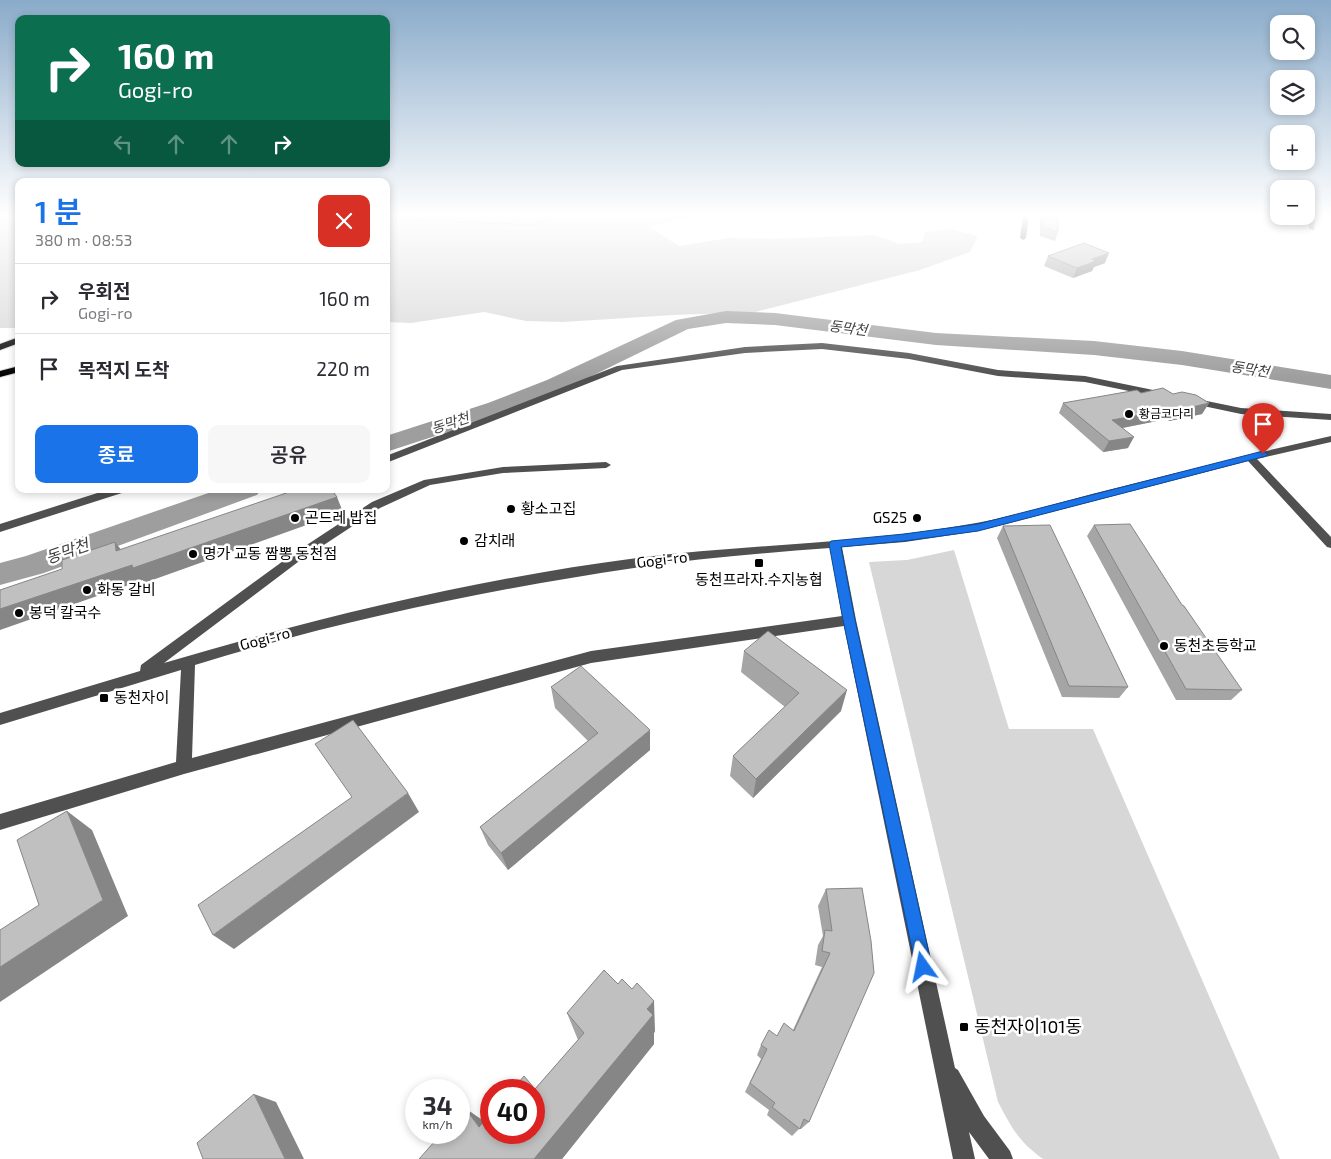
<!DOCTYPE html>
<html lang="ko">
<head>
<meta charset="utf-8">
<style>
  :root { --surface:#fff; --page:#f7f7f7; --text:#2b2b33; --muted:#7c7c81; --line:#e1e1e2; --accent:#1a73e8 }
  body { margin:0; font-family:"Exo 2","Noto Sans KR",sans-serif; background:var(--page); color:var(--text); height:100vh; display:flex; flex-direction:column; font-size:19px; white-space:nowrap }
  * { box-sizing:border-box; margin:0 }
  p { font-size:16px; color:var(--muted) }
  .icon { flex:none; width:28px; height:28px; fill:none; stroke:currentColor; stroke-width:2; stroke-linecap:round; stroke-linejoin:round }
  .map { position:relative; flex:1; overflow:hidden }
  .panel { position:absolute; left:15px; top:178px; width:375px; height:315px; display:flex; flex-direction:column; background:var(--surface); border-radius:10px; box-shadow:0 2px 8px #0003 }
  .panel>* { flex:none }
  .guide { position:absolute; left:15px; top:15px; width:375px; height:152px; border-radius:10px; box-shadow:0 2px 8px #0003; background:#0b6e4f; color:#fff; overflow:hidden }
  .fabs { position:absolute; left:1270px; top:15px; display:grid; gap:10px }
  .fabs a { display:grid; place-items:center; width:45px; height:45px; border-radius:10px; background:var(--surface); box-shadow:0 2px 8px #0003; font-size:25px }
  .speed { position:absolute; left:405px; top:1079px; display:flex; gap:10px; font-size:25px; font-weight:700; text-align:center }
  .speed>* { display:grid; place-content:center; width:65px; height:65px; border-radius:50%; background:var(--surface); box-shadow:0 2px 8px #0003; line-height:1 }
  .speed small { font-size:12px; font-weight:400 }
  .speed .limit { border:8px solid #d22; background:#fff; color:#111 }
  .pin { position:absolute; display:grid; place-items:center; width:42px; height:42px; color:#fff; margin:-51px -21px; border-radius:50% 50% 50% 0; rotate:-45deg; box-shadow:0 0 5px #0007 }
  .pin .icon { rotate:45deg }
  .me { position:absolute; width:55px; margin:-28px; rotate:348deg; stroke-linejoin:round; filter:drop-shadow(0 0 4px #0008) }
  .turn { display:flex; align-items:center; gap:18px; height:105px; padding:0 20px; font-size:22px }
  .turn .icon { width:65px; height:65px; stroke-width:2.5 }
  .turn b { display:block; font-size:35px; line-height:42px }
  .lanes { display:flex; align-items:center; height:48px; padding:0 20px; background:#0003; justify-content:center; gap:25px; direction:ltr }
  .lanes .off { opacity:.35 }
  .round { display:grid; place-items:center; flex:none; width:52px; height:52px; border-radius:10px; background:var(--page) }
  .headline { display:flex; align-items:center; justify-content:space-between; height:85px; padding:0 20px }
  h1 { font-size:30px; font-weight:600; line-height:38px; color:var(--accent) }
  .action { display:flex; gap:10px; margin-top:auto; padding:10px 20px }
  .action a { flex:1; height:58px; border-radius:10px; background:var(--accent); color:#fff; font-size:20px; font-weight:600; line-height:58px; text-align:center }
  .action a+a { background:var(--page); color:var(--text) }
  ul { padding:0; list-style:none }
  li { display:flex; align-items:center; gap:15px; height:70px; padding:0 20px; border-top:1px solid var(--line) }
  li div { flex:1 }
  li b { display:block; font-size:19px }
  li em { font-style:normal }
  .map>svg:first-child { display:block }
  .green { fill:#d7d7d7 }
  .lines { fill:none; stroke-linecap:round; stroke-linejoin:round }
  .river { fill:#9e9e9e; fill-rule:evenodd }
  .major-casing { stroke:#dbdbdb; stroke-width:2 }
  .path { stroke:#727272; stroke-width:2; stroke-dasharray:0.5 1; stroke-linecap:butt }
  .minor { fill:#505050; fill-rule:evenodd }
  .major { fill:#000; fill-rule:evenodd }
  .wall { fill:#a5a5a5 }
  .shaded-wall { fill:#868686 }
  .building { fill:#c0c0c0; stroke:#868686 }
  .route { fill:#1a73e8; stroke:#114b97 }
  .poi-dot { fill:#000; stroke:#fff; stroke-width:2 }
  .labels { text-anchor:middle; stroke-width:5; stroke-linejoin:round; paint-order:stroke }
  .far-poi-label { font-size:12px; fill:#000; stroke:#fff; text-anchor:start }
  .far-water-label { font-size:14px; font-style:italic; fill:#3f3f3f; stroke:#fff }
  .poi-label { font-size:15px; fill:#000; stroke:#fff; text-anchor:start }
  .street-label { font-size:15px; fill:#000; stroke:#fff }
  .water-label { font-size:16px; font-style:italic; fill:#3f3f3f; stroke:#fff }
  .near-poi-label { font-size:18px; fill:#000; stroke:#fff; text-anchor:start }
</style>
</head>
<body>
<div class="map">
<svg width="1331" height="1159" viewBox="0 0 1331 1159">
  <rect width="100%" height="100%" fill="#fff"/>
  <!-- green -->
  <path class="green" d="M0,216H19V328H0Z
    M386,216H695L649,227L679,246L729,238L774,239L874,235L900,244L922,242L925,232L951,229L978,236L970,252L920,270L755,312L673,315L563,322L526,321L484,312L411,323L386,322Z
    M954,550L1009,729H1093L1280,1159H1043C1018,1141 1012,1128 998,1102L869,562L907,560Z"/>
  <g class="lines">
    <!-- river -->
    <path class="river" d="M726,311L775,313L936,333L1094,341L1182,351L1331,375V389L1182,365L1094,355L936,345L775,325L726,323L688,329L563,390L506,413L386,452V436L488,403L547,380L676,320Z
      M220,489H261L257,495L44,573L0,585V563L26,556Z"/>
    <defs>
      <path id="major" d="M19,337V343L0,350V344Z
        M19,366V372L0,377V371Z"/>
    </defs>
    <!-- major casing -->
    <use href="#major" class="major-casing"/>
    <!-- path -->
    <path class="path" d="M386,219L535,225L554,216"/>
    <!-- minor -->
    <path class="minor" d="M1023,216H1029L1026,238L1023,240L1020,238Z
      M1309,216H1315L1314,230L1309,229Z
      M822,343L909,353L998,370L1085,376L1163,392L1168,395L1163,398L1085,382L998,376L909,359L822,349L745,353L622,370L386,463V456L617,366L745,347Z
      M1192,398L1241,408L1331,414V420L1241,414L1189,403L1187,401Z
      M1331,436V442L1257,459L1331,537V548L1327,547L1248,461L978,531L905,542L842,547L856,620L955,1068L958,1070L984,1116L1010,1151L1013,1159H989L969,1132L975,1159H953L844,626L591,663L184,774L0,830V814L176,762L181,670L0,725V713L140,671L141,665L290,556L372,502L424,480L503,467L606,462L611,465L606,468L503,473L430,485L380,508L298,562L164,663C318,617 476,579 637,558C749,544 865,544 976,523C1015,516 1054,504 1092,494C1172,474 1251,454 1331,436ZM830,548L842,616L591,651L192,758L195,665C338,621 485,590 634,568C699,558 764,553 830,548Z
      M110,489H127L125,492L0,532V524Z"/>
    <!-- major -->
    <use href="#major" class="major"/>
  </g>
  <!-- wall -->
  <path class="wall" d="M1041,216H1058V232L1055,241L1040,236V219Z
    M1048,256L1105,263L1094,267L1092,271L1073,278L1044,266Z
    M1141,393L1173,394L1209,403L1202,414L1169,421L1167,419L1122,428L1128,448L1103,452L1059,413L1063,403Z
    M1094,525L1242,690L1231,700H1176L1087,536Z
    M1003,526L1128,687L1119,698L1062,697L997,538Z
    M744,651L841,711L753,798L730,776L733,756L785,707L741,672Z
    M551,687L650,750L508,870L488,845L480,827L588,741L555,708Z
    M862,888L809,1122L801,1129L800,1128L792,1136L767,1115L769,1110L745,1092L761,1059L757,1055L761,1045L777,1036L793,1030L822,967L815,965L818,945L823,936L818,906L826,889Z
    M567,1013L655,1031L654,1033V1044L562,1159H419L484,1121L535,1089L578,1040Z"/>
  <!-- shaded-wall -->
  <path class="shaded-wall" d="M1109,253L1105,263L1094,267L1092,271L1073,278L1077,268L1092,259Z
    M1209,403L1202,414L1169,421L1176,411Z
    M1173,409L1167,419L1107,431L1112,420Z
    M1134,437L1128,448L1103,452L1109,441Z
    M337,497L343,512L144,583L143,580L0,630V609L116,551L115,542L127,557Z
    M847,690L841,711L753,798L756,779Z
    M650,730V750L508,870L501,853Z
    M408,793L419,812L234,949L213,935Z
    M67,811L92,830L128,916L0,1002V967L103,900Z
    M654,1001L655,1031L654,1033V1044L562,1159H534L647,1009Z
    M254,1094L276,1102L304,1159H285Z
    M465,1108L491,1126L479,1127Z"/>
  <!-- building -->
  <path class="building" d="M1043,216H1058V232L1043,227Z
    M1084,243L1109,253L1092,259L1096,261L1077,268L1048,256Z
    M1163,388L1173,394L1182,392L1196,395L1209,403L1176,411L1173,409L1112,420L1134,437L1109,441L1063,403L1137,390L1141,393Z
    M298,489H331L337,497L133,568L132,565L0,609V590L62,569V560L115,542L116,551Z
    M1130,524L1182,605L1184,606L1242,690L1186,689L1094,525Z
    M1050,525L1128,687L1069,686L1003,526Z
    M768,631L847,690L756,779L733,756L799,693L744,651Z
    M581,666L650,730L501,853L480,827L598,733L551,687Z
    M353,720L408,793L213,935L198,905L352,797L315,744Z
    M67,811L103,900L0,967V930L39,905L17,840Z
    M862,888L871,941L874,973L809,1122L804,1119L800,1129L772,1107L775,1103L750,1083L767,1049L761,1045L769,1030L777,1036L784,1023L794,1031L830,953L822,951L825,930L832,931L826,889Z
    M604,970L618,984L622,979L632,989L637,983L654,1001L647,1009L653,1015L534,1159H419L443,1132H459V1115L465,1108L479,1127L491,1113V1132H534V1090H512L524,1076L535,1089L584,1033L567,1013Z
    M254,1094L285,1159H203L197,1143Z"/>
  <!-- sky -->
  <linearGradient id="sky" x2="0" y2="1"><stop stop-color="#8aabca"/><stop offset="0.57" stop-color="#fff"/><stop offset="1" stop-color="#fff" stop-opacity="0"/></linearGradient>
  <rect width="1331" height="378" fill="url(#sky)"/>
  <!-- route -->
  <path class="route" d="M1263,451L1268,454L1266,456L978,531L904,541L841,547L855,620L932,967L929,973L923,975L917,973L843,620L829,544L831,541L904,534L978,524Z"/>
  <!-- markers -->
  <g class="poi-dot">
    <circle cx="1129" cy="414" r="5"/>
    <circle cx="511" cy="509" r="5"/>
    <circle cx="295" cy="518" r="5"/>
    <circle cx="917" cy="518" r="5"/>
    <circle cx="464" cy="541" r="5"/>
    <circle cx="193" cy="554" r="5"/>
    <rect x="754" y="558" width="10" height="10" rx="2.5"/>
    <circle cx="87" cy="590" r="5"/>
    <circle cx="19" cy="613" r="5"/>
    <circle cx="1164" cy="646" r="5"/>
    <rect x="99" y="693" width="10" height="10" rx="2.5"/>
    <rect x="959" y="1022" width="10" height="10" rx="2.5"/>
  </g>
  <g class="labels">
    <!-- far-poi labels -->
    <g class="far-poi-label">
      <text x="1139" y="418">황금코다리</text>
    </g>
    <!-- far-water labels -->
    <g class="far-water-label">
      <text transform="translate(848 328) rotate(7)" y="5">동막천</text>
      <text transform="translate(1250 369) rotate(9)" y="5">동막천</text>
      <text transform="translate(450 423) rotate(-18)" y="5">동막천</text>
    </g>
    <!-- poi labels -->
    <g class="poi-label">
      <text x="521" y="514">황소고집</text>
      <text x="305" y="523">곤드레 밥집</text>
      <text x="907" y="523" text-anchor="end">GS25</text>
      <text x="474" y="546">감치래</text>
      <text x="203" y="559">명가 교동 짬뽕 동천점</text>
      <text x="759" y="585" text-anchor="middle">동천프라자.수지농협</text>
      <text x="97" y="595">화동 갈비</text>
      <text x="29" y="618">봉덕 칼국수</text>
      <text x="1174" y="651">동천초등학교</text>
      <text x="114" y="703">동천자이</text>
    </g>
    <!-- street labels -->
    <g class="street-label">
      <text transform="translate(662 560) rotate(-7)" y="5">Gogi-ro</text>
      <text transform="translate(265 639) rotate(-15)" y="5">Gogi-ro</text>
    </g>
    <!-- water labels -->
    <g class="water-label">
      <text transform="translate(67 551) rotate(-19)" y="6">동막천</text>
    </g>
    <!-- near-poi labels -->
    <g class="near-poi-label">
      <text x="974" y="1033">동천자이101동</text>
    </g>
  </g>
</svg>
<div class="fabs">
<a><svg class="icon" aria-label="search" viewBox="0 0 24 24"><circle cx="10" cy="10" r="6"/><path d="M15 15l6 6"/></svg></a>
<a><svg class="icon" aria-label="layers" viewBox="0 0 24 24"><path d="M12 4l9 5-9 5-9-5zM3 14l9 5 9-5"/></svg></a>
<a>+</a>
<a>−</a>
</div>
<div class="speed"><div>34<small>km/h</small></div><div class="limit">40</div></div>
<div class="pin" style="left:1263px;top:454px;background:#d93025"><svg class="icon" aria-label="arrive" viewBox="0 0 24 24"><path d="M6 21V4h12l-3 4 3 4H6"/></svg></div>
<svg class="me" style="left:923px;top:967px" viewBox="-20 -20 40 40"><path d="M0-17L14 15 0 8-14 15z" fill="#1a73e8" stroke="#fff" stroke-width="4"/></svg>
<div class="guide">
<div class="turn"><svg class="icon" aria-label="right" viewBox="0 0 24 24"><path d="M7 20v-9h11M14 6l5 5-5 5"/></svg><div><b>160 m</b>Gogi-ro</div></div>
<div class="lanes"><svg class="icon off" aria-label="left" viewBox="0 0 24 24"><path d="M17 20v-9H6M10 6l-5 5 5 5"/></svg><svg class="icon off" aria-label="ahead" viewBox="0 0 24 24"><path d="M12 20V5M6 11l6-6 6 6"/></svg><svg class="icon off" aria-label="ahead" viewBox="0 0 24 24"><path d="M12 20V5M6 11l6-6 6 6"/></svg><svg class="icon" aria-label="right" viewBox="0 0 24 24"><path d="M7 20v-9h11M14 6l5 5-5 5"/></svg></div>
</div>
<section class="panel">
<div class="headline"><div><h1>1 분</h1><p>380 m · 08:53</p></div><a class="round" style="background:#d93025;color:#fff"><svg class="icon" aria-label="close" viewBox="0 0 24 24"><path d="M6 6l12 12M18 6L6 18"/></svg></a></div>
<ul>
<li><svg class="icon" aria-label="right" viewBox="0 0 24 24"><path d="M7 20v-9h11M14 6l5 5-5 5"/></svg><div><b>우회전</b><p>Gogi-ro</p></div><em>160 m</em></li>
<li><svg class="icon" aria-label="arrive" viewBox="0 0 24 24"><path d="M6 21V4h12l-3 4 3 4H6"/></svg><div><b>목적지 도착</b></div><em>220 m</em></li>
</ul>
<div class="action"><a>종료</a><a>공유</a></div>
</section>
</div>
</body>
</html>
